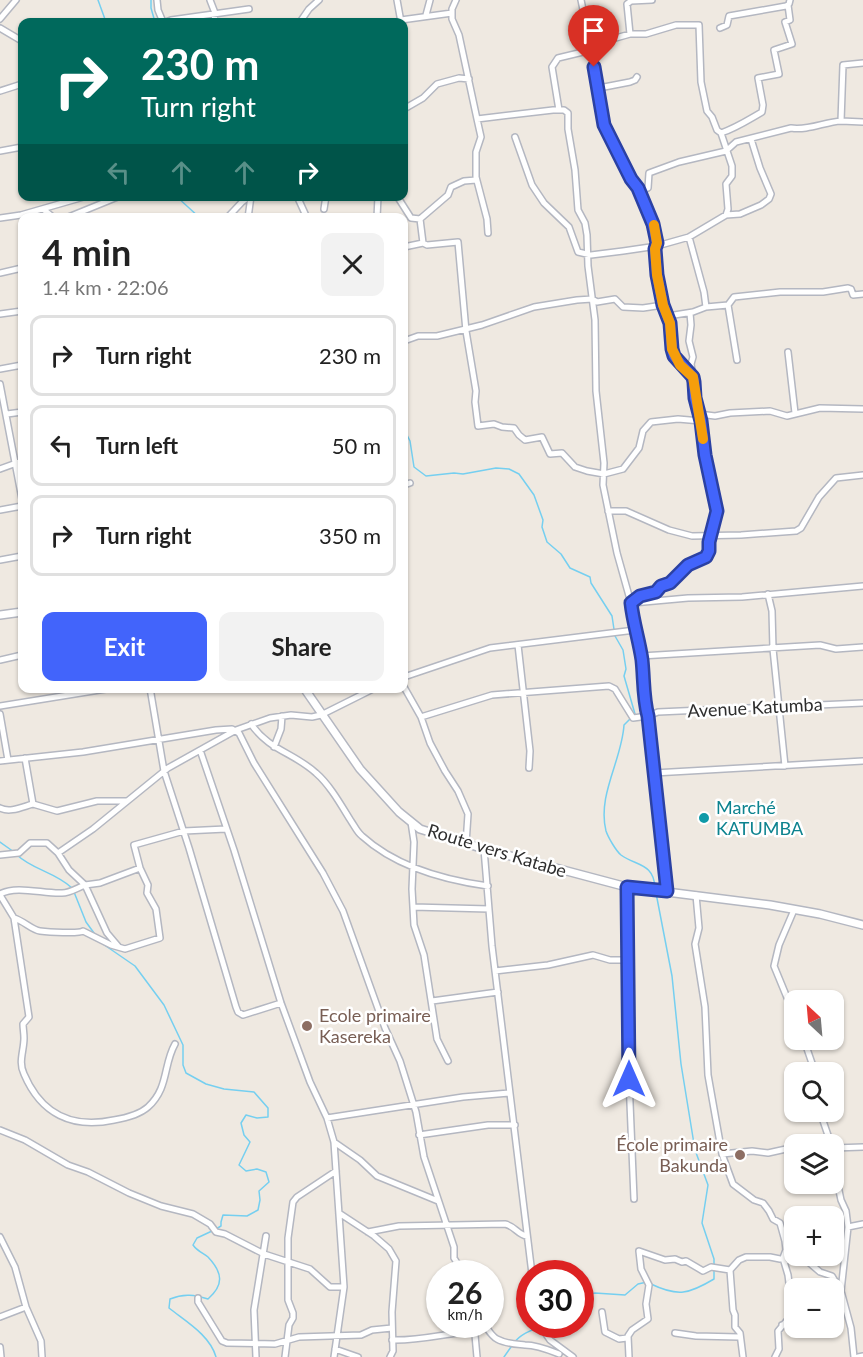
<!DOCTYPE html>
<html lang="en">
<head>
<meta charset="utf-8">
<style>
  :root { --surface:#fff; --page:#f2f2f2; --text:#222; --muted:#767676; --line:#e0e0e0; --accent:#4264fb }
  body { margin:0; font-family:Lato,sans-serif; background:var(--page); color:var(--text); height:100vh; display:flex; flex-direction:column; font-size:22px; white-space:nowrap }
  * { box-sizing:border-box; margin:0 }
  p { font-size:20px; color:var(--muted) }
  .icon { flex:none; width:33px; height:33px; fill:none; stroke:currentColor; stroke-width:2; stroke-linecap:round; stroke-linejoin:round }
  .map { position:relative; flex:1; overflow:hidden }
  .drawer { position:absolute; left:18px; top:213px; width:390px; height:480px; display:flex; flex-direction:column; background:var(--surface); border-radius:12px; box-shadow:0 2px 4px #0004 }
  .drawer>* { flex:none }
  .top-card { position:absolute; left:18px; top:18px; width:390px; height:183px; border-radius:12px; box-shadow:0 2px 4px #0004; background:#00695c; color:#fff; overflow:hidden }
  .needle { width:39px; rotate:334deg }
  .tools { position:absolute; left:784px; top:990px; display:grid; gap:12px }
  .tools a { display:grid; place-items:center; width:60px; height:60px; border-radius:12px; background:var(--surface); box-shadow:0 2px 4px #0004; font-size:30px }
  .speed { position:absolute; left:426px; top:1260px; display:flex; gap:12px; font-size:30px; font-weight:700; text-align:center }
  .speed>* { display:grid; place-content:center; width:78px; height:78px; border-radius:50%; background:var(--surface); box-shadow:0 2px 4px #0004; line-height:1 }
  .speed small { font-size:15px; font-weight:400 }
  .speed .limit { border:9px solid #d22; background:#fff; color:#111 }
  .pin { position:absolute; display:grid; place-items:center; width:51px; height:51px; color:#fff; margin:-62px -26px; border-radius:50% 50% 50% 0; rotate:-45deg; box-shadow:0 0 6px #0007 }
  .pin .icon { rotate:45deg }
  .me { position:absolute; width:66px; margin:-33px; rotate:0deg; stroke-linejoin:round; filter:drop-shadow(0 0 4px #0008) }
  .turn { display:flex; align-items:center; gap:21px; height:126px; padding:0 24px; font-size:27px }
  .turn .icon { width:78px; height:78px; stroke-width:2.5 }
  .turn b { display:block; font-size:42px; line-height:51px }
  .lanes { display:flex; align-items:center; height:57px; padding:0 24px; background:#0003; justify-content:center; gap:30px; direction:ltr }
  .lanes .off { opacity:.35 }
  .round { display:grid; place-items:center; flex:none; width:63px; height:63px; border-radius:12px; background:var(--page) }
  .overview { display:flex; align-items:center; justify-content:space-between; height:102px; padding:0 24px }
  h1 { font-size:36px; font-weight:700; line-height:45px }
  .primary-button { display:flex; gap:12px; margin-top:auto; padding:12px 24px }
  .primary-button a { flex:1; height:69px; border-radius:12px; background:var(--accent); color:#fff; font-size:24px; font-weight:700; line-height:69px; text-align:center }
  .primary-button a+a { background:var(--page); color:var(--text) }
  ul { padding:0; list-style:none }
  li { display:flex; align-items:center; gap:18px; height:81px; margin:0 12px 9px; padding:0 12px; border:3px solid var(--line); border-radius:12px }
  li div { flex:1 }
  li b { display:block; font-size:22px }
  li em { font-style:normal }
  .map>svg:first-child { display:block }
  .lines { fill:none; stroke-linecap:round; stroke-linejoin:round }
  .stream { stroke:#75cff0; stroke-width:1.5 }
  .street-casing { stroke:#b4b7c1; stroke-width:8 }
  .secondary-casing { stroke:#b4b7c1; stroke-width:10 }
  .street { stroke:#fff; stroke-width:5 }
  .secondary { stroke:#fff; stroke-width:7 }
  .route-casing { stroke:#2b41a3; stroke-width:15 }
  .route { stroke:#4264fb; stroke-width:10 }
  .slow { stroke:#f59e0b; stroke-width:10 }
  .culture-dot { fill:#0f9aa8; stroke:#fff; stroke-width:2 }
  .education-dot { fill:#8d6e63; stroke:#fff; stroke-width:2 }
  .labels { text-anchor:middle; stroke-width:5; stroke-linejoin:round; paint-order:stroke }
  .street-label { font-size:18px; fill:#2e2e2e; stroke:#fff }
  .culture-label { font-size:18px; fill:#0d838f; stroke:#fff; text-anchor:start }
  .education-label { font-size:18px; fill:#785e54; stroke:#fff; text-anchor:start }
</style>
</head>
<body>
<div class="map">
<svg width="863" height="1357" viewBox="0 0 863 1357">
  <rect width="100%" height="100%" fill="#efe9e1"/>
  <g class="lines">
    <!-- stream -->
    <path class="stream" d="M98,0L106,22
      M151,0V8L155,22
      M176,196L200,218
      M404,429L410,441L414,467L426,476L454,473L463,474L496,468L509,469L519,474L534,495L543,520L542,527L547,542L561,554L570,568L590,577L591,583L612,616L615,636L623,650L626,669L624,676L635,714L624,725C622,760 597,795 606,831C608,837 616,851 621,855C636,866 654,863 655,888
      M0,842L14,852
      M17,855C33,870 55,872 72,888
      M74,892L86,922L94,933
      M103,944L135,966L164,1005L183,1045V1065L186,1073L206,1084L224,1089L254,1092L268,1108V1117L257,1118L246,1115L241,1123L244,1135L250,1142L239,1165L246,1171L257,1169L266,1172L269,1182L259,1191L260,1200L258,1210L247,1216L223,1215L221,1222V1226L216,1229
      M212,1231L197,1238L193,1245C197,1251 203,1253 208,1257C223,1273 224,1285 208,1299C195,1295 184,1293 170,1299L169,1308C185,1321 210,1335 216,1357
      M651,1284C678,1297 689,1294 714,1279V1259L702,1223L708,1185L695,1150L681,1064L672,976L656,893
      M580,1296L595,1293L625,1295L638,1284L647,1282
      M514,1343C521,1333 535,1329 546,1324
      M504,1357L511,1347"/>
    <defs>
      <path id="street" d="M157,0L158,10L163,22
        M210,0L215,13L214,22
        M397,0L401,22
        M456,0L452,9V19L459,35L477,119L553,110H564L568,113V129L575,170L578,210L585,223L587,235L588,266L595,320L596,391L604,463L603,485L617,553L631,603L632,618L641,656L643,691L648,716L667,891
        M581,0L599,88L604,125L631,179L638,188L653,224L657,243L655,249L657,278L663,305L670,323L672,349L677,361L693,377L694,382L695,397L701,421L705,455L717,511L709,542V551L706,557L688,565L670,583L661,586L655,593L640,596L635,602
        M426,15L430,0
        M0,19L16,0
        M401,20L452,13
        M166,22L171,20L249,9
        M300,22L309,9L319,0
        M0,28L22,41
        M720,28L727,25L729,16L786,6L789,4L790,0
        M630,34L627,4L631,1L652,0
        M599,88L630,82L635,80L637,77
        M0,91L22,84
        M404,109L423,98L437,84L459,78L469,79
        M559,110L552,67L558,58L583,52L591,45L630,34H646L676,25H699L701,82L707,111L712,117L717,130L721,133L732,166V176L726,184L728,209L726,215
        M477,119L481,137L476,152V177L487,219L488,233
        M841,121L863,122
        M721,133C736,128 748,120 762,112L763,105L758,78L779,74L774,50L792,44L785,22L790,20L788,5
        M515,137L532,185L544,203L569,227L578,252L591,255L623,251L657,246L689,237L726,215L740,214L761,205L769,199L771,194L760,168L751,139
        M0,151L22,147
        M640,191L648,188L649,173L679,162L726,151L736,142L791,128C807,131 825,122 841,121L843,65L863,63
        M297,196L307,218
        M397,196L411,218L420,219
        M43,209L54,218
        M324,209L326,196
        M0,218L21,215L87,196
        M66,218L120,196
        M227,218L242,202L250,196
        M248,218L251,196
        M377,218L378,196
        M689,237L704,292L706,307
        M423,243L420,219L448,195L451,187L464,181L476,180
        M404,247L423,243L427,245L458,242L466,331L476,391L475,402L478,426L494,424L502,427L514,428L519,435L525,440L542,437L550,454L562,453L575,467L587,471L604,474L623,469L639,448L643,431L651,422L678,419L701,421
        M0,273L22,268
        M728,305L737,360
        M690,313L691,325L689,341L693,357L691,364L693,377
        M0,314L22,311
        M668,316L693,312L706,307L728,305L734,297L780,292H823L848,288L851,289L853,295L863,294
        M404,341L418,336H437L482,325L534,307L577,300L592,299L597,302L615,299L623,307L643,308L663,305
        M788,352L795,413
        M0,369L22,365
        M0,384L22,499
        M7,414L22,412
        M699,414L715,416L730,413L770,411L787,416L820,408L863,409
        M0,469L22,461
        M404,485L410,483
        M0,510L22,506
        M608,511H626L669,530L692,536L741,535L796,531L801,528L819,497L836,478L863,475
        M0,560L22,556
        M768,594L772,611L773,649L785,766
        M633,603L688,598L742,597L863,586
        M518,645L530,751L529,768
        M641,656L820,645L836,649L863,647
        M0,660L22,655
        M404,677L490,648L635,630
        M404,687L421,717L430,743L445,771L458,791L468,814L466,844
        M150,688L164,771L189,848L236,1007L238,1012L243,1015L281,1003
        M0,706L112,688
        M0,714L8,760
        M421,717L492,695L609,686L615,689L633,718L648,716L658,712L863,703
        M251,724C270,751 293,752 316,773C330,785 341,805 351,821C354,825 357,832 362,836C395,866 444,880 488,886
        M274,747L281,729L282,716
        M200,750L234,850L281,1003L310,1082L327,1118L334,1142L344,1287L334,1357
        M25,758L33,804L57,811L97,801H126
        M0,761L83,752L216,730L232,729L239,733L254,763L323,873L343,911L385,1028L400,1061L416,1112L424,1157L454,1247V1258L464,1274
        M654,773L863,761
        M0,808C10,813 22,807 33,804
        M411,822L414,842L412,889L414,925L424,955L437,1039L448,1061
        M484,849L492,946L532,1274
        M58,853L93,829L168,768L236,730L270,718L291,715L312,717L321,715L375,688
        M0,855L19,853L30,843H47L58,853L69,870L85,885C77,888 70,893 62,893C43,894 17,885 0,894
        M627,887L629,1079L634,1199
        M0,895L14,918L29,1017L23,1024C23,1028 24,1033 24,1038C24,1051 18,1062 24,1074C41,1114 72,1129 114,1120C126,1118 139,1115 148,1107C169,1088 163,1065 175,1044
        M696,895L699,928L695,944L705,1007L708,1075L722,1154L733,1184L754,1200L763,1203L769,1211L773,1219L780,1223L785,1241L786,1250L783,1258L788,1275L792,1307L789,1318L778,1331L779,1349L775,1357
        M413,907L489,909
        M794,910L779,945L774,966L795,1017
        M14,918C24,921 32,930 40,931C48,932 79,934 83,931L111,945L125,949L160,938L156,909L147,893L148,885L140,868L134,845L184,831L226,829
        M118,946L107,933L85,885L100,883L140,868
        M495,971L548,965L593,955L610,960H626
        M432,1001L498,992
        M804,1040L815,1072
        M820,1112L831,1144
        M327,1118L463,1097L509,1093
        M0,1130L25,1140L68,1165L88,1172L129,1193L161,1206L193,1214L210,1224L216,1232L225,1234L264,1254L310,1269L330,1287H344
        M419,1135L488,1125H515
        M334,1142L360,1160L377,1176L438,1201
        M810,1144L830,1142
        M834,1148L863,1147
        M722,1154L752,1151L768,1153L795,1147
        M834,1167L841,1200L846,1211L848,1227L841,1291L851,1328L854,1357
        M339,1213L374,1236L389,1249L396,1261L392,1312L393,1351L390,1357
        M848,1227L863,1224
        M368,1232L399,1226L505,1224C515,1226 518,1235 527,1236
        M0,1237L15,1267L26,1307L41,1341L42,1357
        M730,1270L733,1310L735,1315V1327L740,1333L743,1357
        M198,1298V1302L222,1341L227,1343L275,1344L299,1337L361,1335L372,1330L392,1328
        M602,1312L605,1332L619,1339L627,1338
        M0,1317L26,1307
        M474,1324L477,1357
        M484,1324C488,1329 491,1336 497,1339C506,1344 515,1344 525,1345C537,1345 549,1350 559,1354
        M539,1324L550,1340L573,1357
        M782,1325L795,1322
        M675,1333L696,1336L739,1337
        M392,1340C420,1341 447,1333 475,1331
        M0,1347L1,1357
        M335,1349L358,1357
        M256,1357L254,1310L266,1236
        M285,1357L289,1325L293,1318V1313L288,1300V1238L293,1202L297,1197L336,1171
        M629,1357L628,1336L632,1330L648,1319L646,1304L649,1285L641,1269L639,1251L665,1260L675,1259L682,1262L686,1261L703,1271L711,1267L730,1270L739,1260L746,1257H770L780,1259L798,1257L806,1260L820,1272L832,1276L841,1291
        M858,1357L863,1356"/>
      <path id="secondary" d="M0,615L22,612
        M304,688L360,769L399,812L420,829L484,849L627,887L770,905L820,914L863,925"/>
    </defs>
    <!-- street casing -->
    <use href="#street" class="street-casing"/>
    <!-- secondary casing -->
    <use href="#secondary" class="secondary-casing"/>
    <!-- street -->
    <use href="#street" class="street"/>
    <!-- secondary -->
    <use href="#secondary" class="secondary"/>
  </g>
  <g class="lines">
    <defs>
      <path id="route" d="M594,67L604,125L631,179L638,188L653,224L657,243L655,249L657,275L663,305L670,323L672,349L674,356L693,377L694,382L695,398L701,421L705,455L717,511L709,542V551L706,557L688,565L670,583L661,586L656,592L640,596L631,603C633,622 639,640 642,660C644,679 643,698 648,716L667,891L627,887L629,1079"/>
    </defs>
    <!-- route casing -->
    <use href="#route" class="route-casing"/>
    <!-- route -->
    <use href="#route" class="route"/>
    <!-- slow -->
    <path class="slow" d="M654,225L657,243L655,249L657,275L663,305L670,323L672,349L680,365L693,377L703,439"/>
  </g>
  <!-- markers -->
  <circle class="culture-dot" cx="704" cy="818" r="6"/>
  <g class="education-dot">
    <circle cx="307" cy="1026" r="6"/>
    <circle cx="740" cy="1155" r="6"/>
  </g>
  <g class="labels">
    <!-- street labels -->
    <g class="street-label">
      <text transform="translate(755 708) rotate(-3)" y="6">Avenue Katumba</text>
      <text transform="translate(497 851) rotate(17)" y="6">Route vers Katabe</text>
    </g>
    <!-- culture labels -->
    <g class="culture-label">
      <text x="716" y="814">Marché<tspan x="716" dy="21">KATUMBA</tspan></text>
    </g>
    <!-- education labels -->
    <g class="education-label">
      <text x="319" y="1022">Ecole primaire<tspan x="319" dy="21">Kasereka</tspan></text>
      <text x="728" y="1151" text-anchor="end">École primaire<tspan x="728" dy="21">Bakunda</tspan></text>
    </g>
  </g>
</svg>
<div class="tools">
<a><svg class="needle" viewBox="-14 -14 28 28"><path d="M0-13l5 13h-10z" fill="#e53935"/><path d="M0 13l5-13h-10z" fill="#767676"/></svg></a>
<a><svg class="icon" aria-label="search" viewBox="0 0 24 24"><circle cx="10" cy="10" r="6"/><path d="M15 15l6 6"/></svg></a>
<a><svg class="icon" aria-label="layers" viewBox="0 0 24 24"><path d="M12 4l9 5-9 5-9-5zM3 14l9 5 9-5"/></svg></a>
<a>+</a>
<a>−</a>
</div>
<div class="speed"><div>26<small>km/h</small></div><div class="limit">30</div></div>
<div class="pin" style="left:594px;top:67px;background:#d93025"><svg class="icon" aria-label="arrive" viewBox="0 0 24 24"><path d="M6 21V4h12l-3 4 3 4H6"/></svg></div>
<svg class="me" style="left:629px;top:1079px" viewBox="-20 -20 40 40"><path d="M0-17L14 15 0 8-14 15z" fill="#4264fb" stroke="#fff" stroke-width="4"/></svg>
<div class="top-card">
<div class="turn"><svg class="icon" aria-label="right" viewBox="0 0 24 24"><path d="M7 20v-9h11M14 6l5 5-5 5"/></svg><div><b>230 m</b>Turn right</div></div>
<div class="lanes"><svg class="icon off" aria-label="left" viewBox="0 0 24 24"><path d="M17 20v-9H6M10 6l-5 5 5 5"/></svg><svg class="icon off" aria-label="ahead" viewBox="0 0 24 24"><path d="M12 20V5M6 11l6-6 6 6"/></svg><svg class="icon off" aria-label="ahead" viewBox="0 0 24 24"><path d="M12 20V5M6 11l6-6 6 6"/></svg><svg class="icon" aria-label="right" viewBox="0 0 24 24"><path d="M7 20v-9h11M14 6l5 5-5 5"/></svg></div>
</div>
<section class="drawer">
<div class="overview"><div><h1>4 min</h1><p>1.4 km · 22:06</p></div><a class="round"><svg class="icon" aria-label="close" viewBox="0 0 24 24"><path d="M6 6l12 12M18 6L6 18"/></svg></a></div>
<ul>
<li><svg class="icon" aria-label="right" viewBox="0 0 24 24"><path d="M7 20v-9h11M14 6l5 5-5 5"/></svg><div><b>Turn right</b></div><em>230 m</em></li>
<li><svg class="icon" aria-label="left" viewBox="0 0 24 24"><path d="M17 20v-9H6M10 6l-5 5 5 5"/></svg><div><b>Turn left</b></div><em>50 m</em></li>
<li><svg class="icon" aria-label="right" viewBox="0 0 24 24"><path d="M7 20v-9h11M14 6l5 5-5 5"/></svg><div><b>Turn right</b></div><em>350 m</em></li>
</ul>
<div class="primary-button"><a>Exit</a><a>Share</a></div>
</section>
</div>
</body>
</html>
